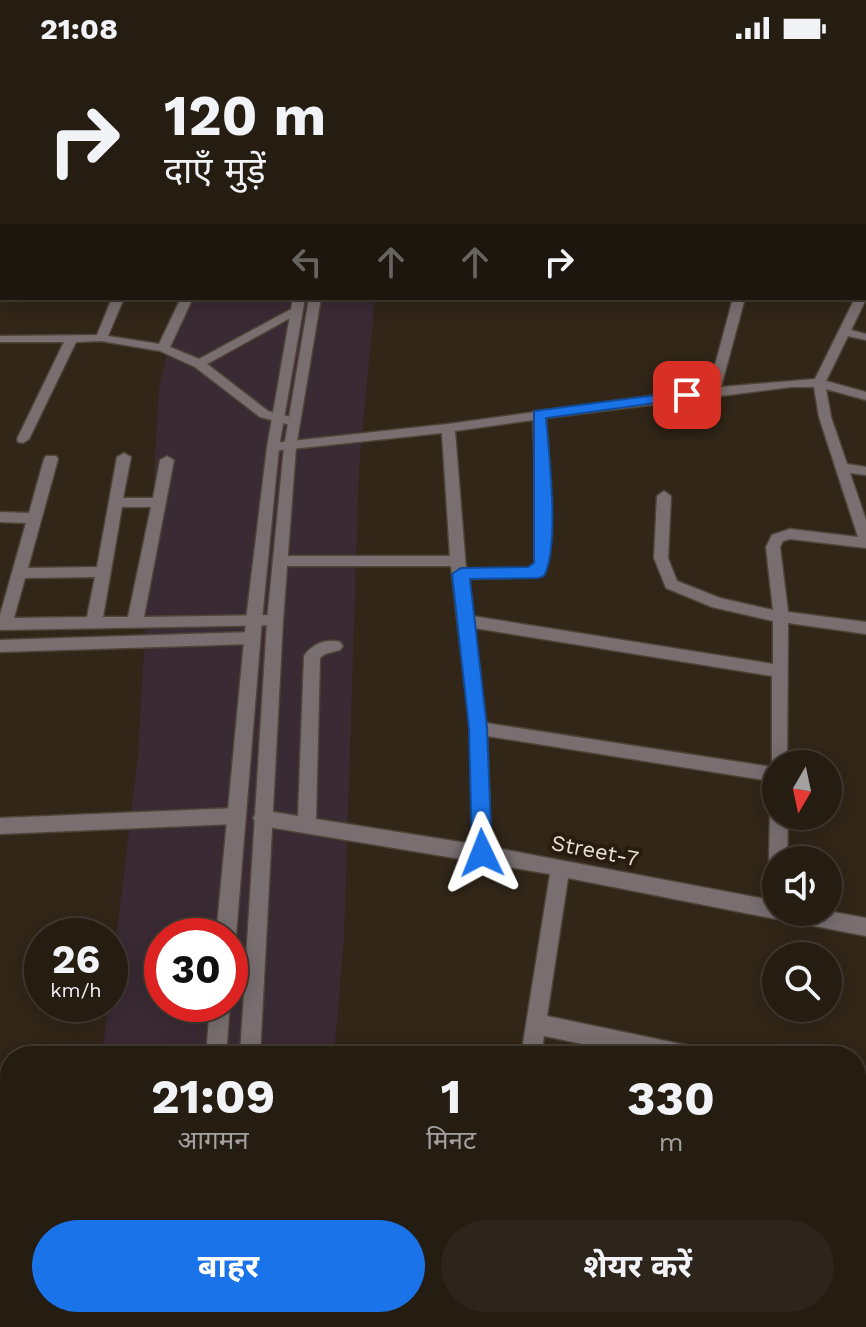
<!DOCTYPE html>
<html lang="hi">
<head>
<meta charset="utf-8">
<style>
  :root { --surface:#251c12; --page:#2d251b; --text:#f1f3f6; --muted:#a3a19f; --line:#423a32; --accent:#1a73e8 }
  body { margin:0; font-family:"Work Sans","Noto Sans Devanagari",sans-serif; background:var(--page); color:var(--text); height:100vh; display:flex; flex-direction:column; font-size:30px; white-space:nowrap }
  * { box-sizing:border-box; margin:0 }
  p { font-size:26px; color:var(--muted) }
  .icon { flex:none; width:44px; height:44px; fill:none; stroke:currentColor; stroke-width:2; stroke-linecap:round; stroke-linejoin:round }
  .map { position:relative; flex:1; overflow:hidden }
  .sheet { position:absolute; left:0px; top:990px; width:866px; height:282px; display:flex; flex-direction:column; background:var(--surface); border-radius:32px 32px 0 0; box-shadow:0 4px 20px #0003,0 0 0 2px var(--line) }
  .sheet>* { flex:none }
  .guide { position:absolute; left:0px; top:0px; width:866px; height:244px; box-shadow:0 4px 20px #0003,0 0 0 2px var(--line); background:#251c12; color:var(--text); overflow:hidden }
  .needle { width:52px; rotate:189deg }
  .controls { position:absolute; left:762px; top:694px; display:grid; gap:16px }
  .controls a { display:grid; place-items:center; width:80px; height:80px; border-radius:50%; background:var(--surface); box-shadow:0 4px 20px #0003,0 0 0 2px var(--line); font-size:40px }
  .speed { position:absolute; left:24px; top:862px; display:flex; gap:16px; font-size:40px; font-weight:700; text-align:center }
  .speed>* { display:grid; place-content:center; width:104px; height:104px; border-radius:50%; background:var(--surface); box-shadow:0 4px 20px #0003,0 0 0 2px var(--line); line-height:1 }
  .speed small { font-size:20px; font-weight:400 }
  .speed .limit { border:12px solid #d22; background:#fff; color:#111 }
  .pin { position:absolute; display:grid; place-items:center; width:68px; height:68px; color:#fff; margin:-34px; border-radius:16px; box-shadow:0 4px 12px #0006 }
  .me { position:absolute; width:88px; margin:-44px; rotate:358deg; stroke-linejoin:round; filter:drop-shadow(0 0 6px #0008) }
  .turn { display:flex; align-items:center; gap:28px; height:168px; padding:0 32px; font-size:36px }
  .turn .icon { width:104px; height:104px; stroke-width:2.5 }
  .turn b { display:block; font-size:56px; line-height:68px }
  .lanes { display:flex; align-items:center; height:76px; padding:0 32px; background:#0003; justify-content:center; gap:40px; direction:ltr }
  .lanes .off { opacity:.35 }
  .eta { display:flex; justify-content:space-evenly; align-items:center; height:136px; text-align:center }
  .eta b { font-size:48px; font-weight:700; line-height:56px }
  .primary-button { display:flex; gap:16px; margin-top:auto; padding:16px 32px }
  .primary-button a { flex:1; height:92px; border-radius:48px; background:var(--accent); color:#fff; font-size:32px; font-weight:700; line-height:92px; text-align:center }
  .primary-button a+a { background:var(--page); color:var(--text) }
  .status { display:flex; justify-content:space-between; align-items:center; height:56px; padding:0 40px; background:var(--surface); direction:ltr }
  .status svg { height:22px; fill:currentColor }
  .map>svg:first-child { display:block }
  .commercial { fill:#3a2a34; fill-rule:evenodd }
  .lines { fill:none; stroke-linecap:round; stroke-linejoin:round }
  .minor-casing { stroke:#4e4437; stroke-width:3 }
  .tertiary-casing { stroke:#4e4437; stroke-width:3 }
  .minor { fill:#796f71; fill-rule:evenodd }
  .tertiary { fill:#796f71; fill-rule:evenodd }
  .route { fill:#1a73e8; stroke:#114b97; stroke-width:2 }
  .labels { text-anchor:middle; stroke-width:8; stroke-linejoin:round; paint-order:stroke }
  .street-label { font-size:22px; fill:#e8e0d7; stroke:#271c0e }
</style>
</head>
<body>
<div class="status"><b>21:08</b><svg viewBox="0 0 49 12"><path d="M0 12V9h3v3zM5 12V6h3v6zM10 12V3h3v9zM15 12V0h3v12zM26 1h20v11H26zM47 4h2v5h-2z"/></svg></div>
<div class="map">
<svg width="866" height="1271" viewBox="0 0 866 1271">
  <rect width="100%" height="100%" fill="#312618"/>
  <!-- commercial -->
  <path class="commercial" d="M180,242H375L359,412L344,882L334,1000H102L138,700L159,333ZM162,880H230V948H162Z
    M70,1262H318L317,1271H69Z"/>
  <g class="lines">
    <defs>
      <path id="minor" d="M51,0H60L50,2Z
        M251,0H259V2H251Z
        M429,0H437V2H429Z
        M659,0H667L668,2H660Z
        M758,0H767L768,2H759Z
        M0,10H2V16H0Z
        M2,65V73L0,74V66Z
        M864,80H866V86H864Z
        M0,84H2V90H0Z
        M2,143V151H0V144Z
        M0,172H2V178H0Z
        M865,240L866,243L851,274L866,278V284L848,280L826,325L866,336V344L826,333L831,361L847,408L866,411V419L850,417L866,464V492L790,483L783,485L780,491L788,556L866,566V578L788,567L787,708H776V726L487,680L491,791L776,845V856L828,855L866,862V880L789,865L782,860L776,863L568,822L547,960L690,990L697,993L700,1000H641L544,980L541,1000H521L550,818L262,770L256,767L253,762L256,757L262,754L298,760L304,600C312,588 327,582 340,586L343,590L340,594L325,598L320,602L316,763L473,788L470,672L451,510H280L273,505L280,500H450L442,377L273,395L267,391L273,387L448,368L709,332L733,242H745L721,331L815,323L855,242H864ZM791,331H814L819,361L858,481L790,473L772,479L766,491L773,554L720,542L677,525L668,502L671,440L664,435L657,440L654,502L666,532L712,551L773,565V608L472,560L467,523L538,521L543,520C558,492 548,397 546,362ZM533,364L536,431L535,507L533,511L528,512L466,513L455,375ZM474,572L772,620V711L486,667Z
        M112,242H124L108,280L159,288L181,242H193L170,291L199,303L293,252H301V256L207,308L268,355L298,363V369L294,370L260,361L195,311L160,295L101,285L76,286L29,383L23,387L18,386L17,383L64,286H0V280L97,279Z
        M124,397L131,401L123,442H153L160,404L167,400L174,404L144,561L275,559L280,561L283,565L280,569L0,574V559L26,467L0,466V456L29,457L44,403L46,400H56L58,403L28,512L97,511L117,401ZM122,451H151L128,561H103ZM95,521L87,561L14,562L25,522Z
        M252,576L260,582L252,588L0,596V584Z
        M236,752L242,755L245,760L242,765L236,768L0,778V762Z
        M776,754V760H788L787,804H776V811L772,810L769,804L770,760Z
        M856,1024L866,1026V1046L856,1044Z
        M856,1210L866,1213V1237L856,1234Z
        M221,1262H349L344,1271H219Z
        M472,1262H496L495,1271H471Z"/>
      <path id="tertiary" d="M293,242H305L279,391L262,564L236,880L230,887V880H216L246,564L267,391Z
        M309,242H321L296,391L283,565L260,1000H240L267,565L284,391Z
        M210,948H230L226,1000H206Z
        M181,1262H205V1271H181Z
        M218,1262H242L241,1271H217Z"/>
    </defs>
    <!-- minor casing -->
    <use href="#minor" class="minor-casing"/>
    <!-- tertiary casing -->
    <use href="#tertiary" class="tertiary-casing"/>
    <!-- minor -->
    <use href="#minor" class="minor"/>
    <!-- tertiary -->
    <use href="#tertiary" class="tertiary"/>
  </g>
  <!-- route -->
  <path class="route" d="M687,335L692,336V342L546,362C549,399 560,490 544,520L538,522L470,523L487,672L492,797L489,803L482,806L475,803L472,797L469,672L452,518L461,512L528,511L534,507V355Z"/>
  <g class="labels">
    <!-- street labels -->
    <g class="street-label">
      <text transform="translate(595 794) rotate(11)" y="8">Street-7</text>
    </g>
  </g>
</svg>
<div class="controls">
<a><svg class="needle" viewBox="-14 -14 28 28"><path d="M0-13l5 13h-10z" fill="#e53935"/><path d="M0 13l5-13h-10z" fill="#a3a19f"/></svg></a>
<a><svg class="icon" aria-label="sound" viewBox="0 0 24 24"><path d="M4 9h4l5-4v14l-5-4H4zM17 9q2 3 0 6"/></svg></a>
<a><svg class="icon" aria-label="search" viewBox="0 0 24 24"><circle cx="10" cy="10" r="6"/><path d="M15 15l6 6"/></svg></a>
</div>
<div class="speed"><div>26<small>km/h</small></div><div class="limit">30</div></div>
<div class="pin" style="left:687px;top:339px;background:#d93025"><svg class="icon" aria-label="arrive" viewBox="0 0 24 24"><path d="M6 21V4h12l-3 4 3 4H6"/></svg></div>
<svg class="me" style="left:482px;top:797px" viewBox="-20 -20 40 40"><path d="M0-17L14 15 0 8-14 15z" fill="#1a73e8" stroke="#fff" stroke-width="4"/></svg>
<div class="guide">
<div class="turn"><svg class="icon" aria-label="right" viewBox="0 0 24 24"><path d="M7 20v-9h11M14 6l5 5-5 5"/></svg><div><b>120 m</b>दाएँ मुड़ें</div></div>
<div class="lanes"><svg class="icon off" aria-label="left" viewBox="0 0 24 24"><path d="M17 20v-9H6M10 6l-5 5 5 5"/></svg><svg class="icon off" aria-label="ahead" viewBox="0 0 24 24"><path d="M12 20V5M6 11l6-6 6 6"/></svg><svg class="icon off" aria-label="ahead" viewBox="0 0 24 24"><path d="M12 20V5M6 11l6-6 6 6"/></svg><svg class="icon" aria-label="right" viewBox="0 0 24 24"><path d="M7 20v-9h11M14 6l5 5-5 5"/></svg></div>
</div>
<section class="sheet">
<div class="eta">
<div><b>21:09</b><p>आगमन</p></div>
<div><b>1</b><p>मिनट</p></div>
<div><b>330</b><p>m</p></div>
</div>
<div class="primary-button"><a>बाहर</a><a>शेयर करें</a></div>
</section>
</div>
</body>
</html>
